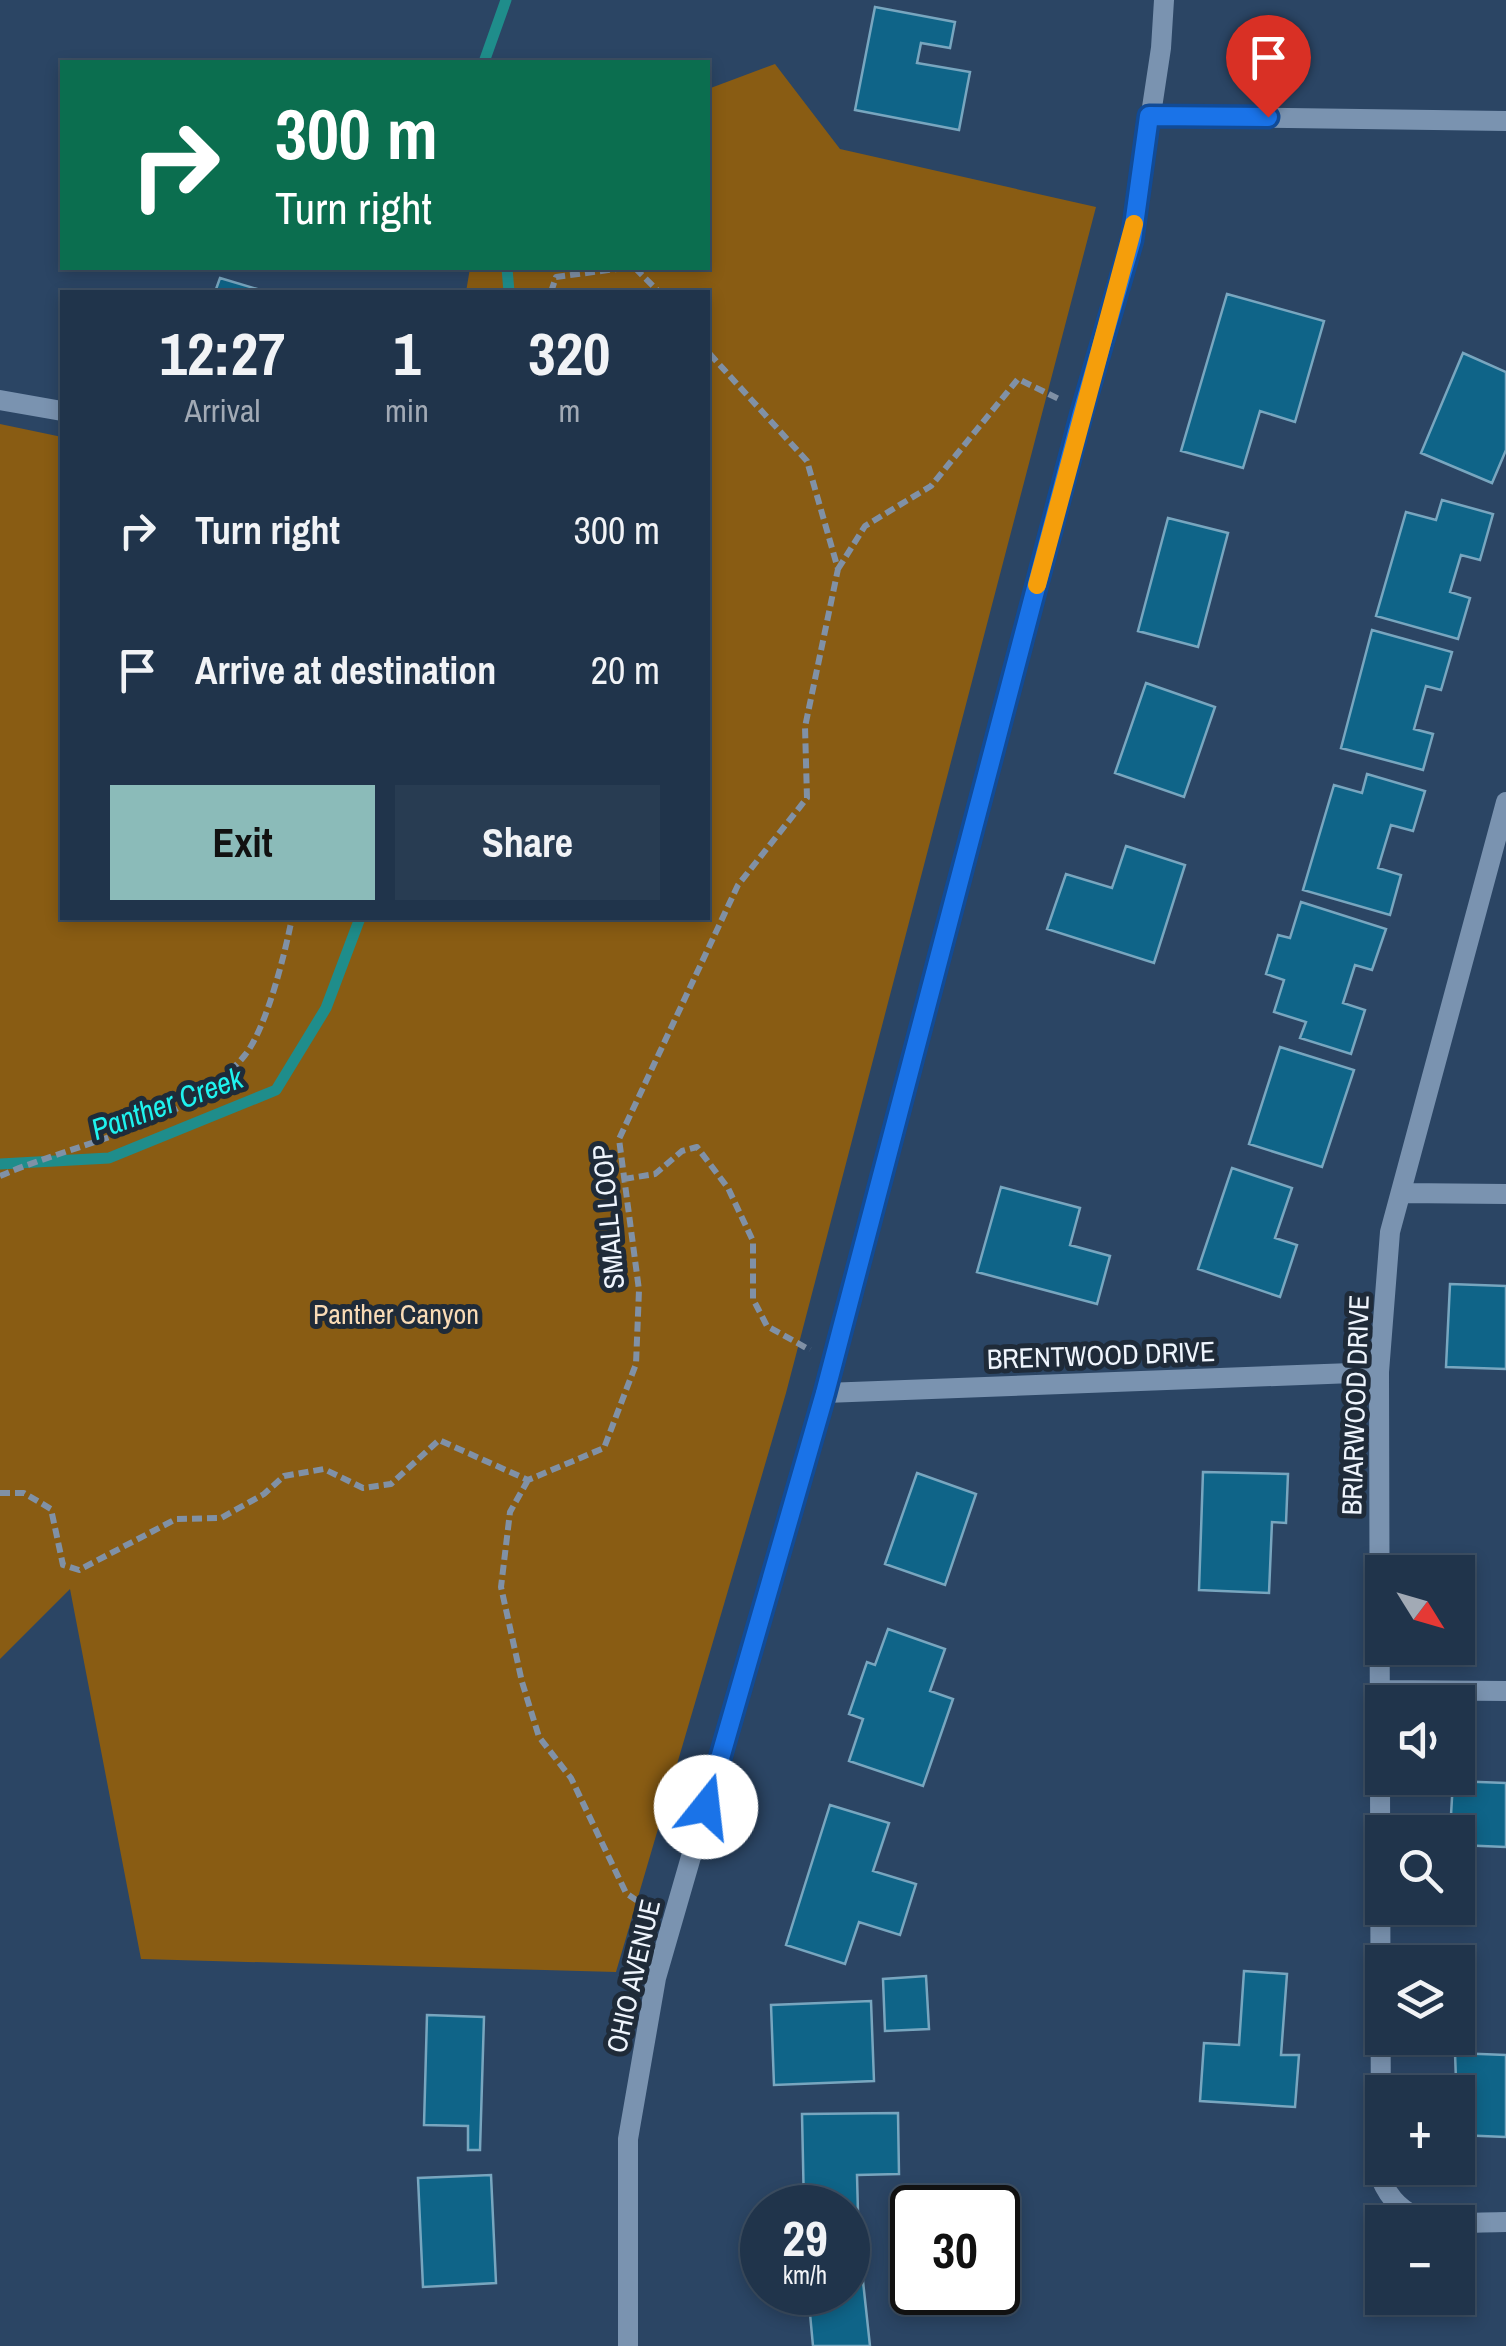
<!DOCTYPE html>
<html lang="en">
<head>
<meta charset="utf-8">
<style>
  :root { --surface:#20344b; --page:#283c52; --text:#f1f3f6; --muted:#a2aab5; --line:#3d4f63; --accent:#8bbbb9 }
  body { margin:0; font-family:"Archivo Narrow",sans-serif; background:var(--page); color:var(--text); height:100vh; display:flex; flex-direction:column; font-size:38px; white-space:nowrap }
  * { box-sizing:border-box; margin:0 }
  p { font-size:32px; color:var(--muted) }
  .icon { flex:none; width:55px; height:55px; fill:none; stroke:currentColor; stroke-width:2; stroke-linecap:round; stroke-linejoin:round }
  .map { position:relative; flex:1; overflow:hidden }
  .details { position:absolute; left:60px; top:290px; width:650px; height:630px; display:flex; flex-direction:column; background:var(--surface); border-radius:0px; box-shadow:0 5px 15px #0003,0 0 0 2px var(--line) }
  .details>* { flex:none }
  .top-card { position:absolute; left:60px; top:60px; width:650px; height:210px; border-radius:0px; box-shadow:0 5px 15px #0003,0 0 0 2px var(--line); background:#0b6e4f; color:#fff; overflow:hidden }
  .needle { width:65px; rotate:127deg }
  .buttons { position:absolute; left:1365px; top:1555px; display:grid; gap:20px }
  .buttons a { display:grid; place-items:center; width:110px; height:110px; border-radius:0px; background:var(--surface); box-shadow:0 5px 15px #0003,0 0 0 2px var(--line); font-size:50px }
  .speed { position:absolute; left:740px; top:2185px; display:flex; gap:20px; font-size:50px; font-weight:700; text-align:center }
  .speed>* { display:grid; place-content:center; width:130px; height:130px; border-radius:50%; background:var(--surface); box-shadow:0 5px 15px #0003,0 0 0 2px var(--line); line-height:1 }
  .speed small { font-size:25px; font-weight:400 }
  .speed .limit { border:5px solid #111; border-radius:15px; background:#fff; color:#111 }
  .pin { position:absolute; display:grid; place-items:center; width:85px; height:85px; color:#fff; margin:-102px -42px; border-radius:50% 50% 50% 0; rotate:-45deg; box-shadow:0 0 10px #0007 }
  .pin .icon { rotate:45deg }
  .me { position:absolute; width:110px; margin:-55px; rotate:16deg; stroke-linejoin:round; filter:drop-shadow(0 0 8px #0008) }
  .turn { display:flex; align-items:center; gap:35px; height:210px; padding:0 50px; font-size:45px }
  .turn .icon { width:130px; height:130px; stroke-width:2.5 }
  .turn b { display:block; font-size:70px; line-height:85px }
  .eta { display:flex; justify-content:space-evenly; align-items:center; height:170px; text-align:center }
  .eta b { font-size:60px; font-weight:700; line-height:70px }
  .action { display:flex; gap:20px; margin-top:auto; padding:20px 50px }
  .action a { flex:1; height:115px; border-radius:0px; background:var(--accent); color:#111; font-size:40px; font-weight:700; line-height:115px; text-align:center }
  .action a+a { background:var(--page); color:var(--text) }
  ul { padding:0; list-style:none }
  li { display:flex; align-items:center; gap:30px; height:140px; padding:0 50px }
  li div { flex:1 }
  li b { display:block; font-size:38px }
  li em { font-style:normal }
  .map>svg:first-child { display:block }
  .green { fill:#895c13 }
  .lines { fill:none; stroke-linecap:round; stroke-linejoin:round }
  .stream { stroke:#1f8d8b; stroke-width:11 }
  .building { fill:#0f6488; stroke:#78a6bf; stroke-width:2.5 }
  .path { stroke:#8091a6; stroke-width:6; stroke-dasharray:10 5; stroke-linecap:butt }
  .service { stroke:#7a93b0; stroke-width:20 }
  .minor { stroke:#7a93b0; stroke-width:20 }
  .route-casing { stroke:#114b97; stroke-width:25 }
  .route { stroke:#1a73e8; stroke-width:18 }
  .slow { stroke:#f59e0b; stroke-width:18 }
  .labels { text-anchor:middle; stroke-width:10; stroke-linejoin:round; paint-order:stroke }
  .street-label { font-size:28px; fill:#eff5fd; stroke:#1f2b39 }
  .park-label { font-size:28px; fill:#f9dbb6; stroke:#1f2b39 }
  .water-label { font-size:30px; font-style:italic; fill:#1ff3ef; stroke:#1f2b39 }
</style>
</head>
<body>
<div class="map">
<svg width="1506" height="2346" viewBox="0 0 1506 2346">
  <rect width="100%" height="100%" fill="#2b4564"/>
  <!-- green -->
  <path class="green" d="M775,64L840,149L1096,207L786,1393L616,1972L141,1959L70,1589L0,1659V424L62,437V918H708V292H466L470,268H708V89Z"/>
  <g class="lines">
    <!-- stream -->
    <path class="stream" d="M484,62L506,0
      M507,268L509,292
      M0,1164L109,1158L276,1090L326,1008L360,918"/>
  </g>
  <!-- building -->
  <path class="building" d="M875,7L955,22L950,48L921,43L917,63L970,72L959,130L855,110Z
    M220,278L267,292H215Z
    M1227,294L1324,321L1295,422L1260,411L1243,468L1181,451Z
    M1463,353L1506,372V450L1492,483L1421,453Z
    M1442,500L1493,514L1480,560L1461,555L1450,592L1470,598L1458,639L1376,616L1406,512L1436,520Z
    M1168,518L1228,533L1198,647L1138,631Z
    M1372,630L1452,652L1441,690L1426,686L1414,729L1433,734L1423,770L1341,748Z
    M1146,683L1215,707L1184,797L1115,773Z
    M1367,774L1425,791L1413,831L1391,825L1378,868L1401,875L1390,915L1303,890L1334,785L1362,793Z
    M1126,846L1185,865L1154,963L1047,929L1066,874L1112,888Z
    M1301,902L1386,929L1372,970L1355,965L1343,1003L1365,1010L1351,1054L1300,1038L1306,1022L1274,1012L1284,980L1266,974L1278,935L1290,938Z
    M1280,1047L1354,1070L1322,1167L1249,1144Z
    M1232,1168L1292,1188L1275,1238L1297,1245L1280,1297L1198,1269Z
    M1001,1187L1080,1208L1070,1245L1110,1256L1097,1304L977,1272Z
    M1450,1284L1506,1286V1369L1446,1367Z
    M1203,1472L1288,1474L1286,1523L1272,1522L1269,1593L1199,1590Z
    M917,1473L976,1494L945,1585L885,1564Z
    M888,1629L945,1649L930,1691L953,1699L923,1786L849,1761L863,1719L849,1714L867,1662L875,1665Z
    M1453,1781L1506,1783V1847L1458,1845V1832H1450Z
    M830,1805L889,1823L873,1871L916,1884L900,1935L859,1922L845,1964L786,1945Z
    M1244,1971L1287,1974L1281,2055H1299L1295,2107L1200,2101L1204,2043L1239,2045Z
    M926,1976L929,2029L885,2031L883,1979Z
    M871,2001L874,2081L774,2085L771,2005Z
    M427,2015L484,2017L480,2150H468V2126L424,2125Z
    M1455,2053L1506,2055V2137L1458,2135Z
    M898,2113L899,2174L857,2175L858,2213H848V2208H804L802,2114Z
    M491,2175L496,2283L423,2287L418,2178Z
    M862,2272L870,2346H813L808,2292H848V2274Z"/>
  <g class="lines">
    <!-- path -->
    <path class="path" d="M635,268L659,292
      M551,292L556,277L624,268
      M838,569L865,526L931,486L1018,379L1059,399
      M0,1176C80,1141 188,1126 245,1055C267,1027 285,953 292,918
      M624,1179L655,1174L682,1151L697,1147L728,1188L753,1241V1299L767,1326L810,1350
      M528,1480L510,1512L501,1587L522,1682L539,1737L571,1778L626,1893L649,1909
      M0,1493H24L51,1509L63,1565L79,1570L176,1519L221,1518L264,1494L284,1476L324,1469L363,1488L391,1484L439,1440L528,1480L604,1448L636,1364L639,1290L619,1139L738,885L807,798L805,727L838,569L807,461L708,352"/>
    <!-- service -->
    <path class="service" d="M1149,116L1506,121"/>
    <!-- minor -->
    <path class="minor" d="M0,400L62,411
      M1506,802L1390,1232L1379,1372L1381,2179C1404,2234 1455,2222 1506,2222
      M1402,1193L1506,1194
      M825,1393L1379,1372
      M1380,1690L1506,1691
      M628,2346V2139L656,1978L825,1393L1082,411L1132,240L1161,48L1164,0"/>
  </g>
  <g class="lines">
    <defs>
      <path id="route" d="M706,1807L825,1393L1082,412L1132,240L1149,116L1268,117"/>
    </defs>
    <!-- route casing -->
    <use href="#route" class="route-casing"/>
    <!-- route -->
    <use href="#route" class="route"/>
    <!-- slow -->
    <path class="slow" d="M1037,585L1134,224"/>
  </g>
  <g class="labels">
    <!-- street labels -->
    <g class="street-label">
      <text transform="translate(608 1217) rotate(-95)" y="10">SMALL LOOP</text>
      <text transform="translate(1101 1355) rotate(-2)" y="10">BRENTWOOD DRIVE</text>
      <text transform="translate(1355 1405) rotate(-88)" y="10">BRIARWOOD DRIVE</text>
      <text transform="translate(633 1976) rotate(-77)" y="10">OHIO AVENUE</text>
    </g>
    <!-- park labels -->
    <g class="park-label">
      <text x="396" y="1324">Panther Canyon</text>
    </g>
    <!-- water labels -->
    <g class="water-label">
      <text transform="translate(167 1104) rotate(-20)" y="10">Panther Creek</text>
    </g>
  </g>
</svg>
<div class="buttons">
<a><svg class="needle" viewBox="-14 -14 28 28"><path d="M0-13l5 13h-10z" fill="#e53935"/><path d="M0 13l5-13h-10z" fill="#a2aab5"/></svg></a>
<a><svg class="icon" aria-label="sound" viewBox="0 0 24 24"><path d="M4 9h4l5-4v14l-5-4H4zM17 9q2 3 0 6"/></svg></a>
<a><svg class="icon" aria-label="search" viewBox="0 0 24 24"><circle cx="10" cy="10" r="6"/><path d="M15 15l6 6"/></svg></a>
<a><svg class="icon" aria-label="layers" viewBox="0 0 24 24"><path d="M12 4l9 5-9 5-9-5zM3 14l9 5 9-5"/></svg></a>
<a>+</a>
<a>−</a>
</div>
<div class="speed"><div>29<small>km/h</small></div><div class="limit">30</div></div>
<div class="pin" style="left:1268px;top:117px;background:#d93025"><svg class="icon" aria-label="arrive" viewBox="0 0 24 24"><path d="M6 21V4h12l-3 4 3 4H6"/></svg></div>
<svg class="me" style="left:706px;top:1807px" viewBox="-20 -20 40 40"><circle r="19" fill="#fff"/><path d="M0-13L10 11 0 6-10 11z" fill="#1a73e8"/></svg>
<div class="top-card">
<div class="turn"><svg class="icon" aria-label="right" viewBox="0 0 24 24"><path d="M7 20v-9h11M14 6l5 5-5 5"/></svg><div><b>300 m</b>Turn right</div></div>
</div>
<section class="details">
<div class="eta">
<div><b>12:27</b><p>Arrival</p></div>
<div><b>1</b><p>min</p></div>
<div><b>320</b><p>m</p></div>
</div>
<ul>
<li><svg class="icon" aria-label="right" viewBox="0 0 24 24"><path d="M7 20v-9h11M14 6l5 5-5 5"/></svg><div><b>Turn right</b></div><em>300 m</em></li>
<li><svg class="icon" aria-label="arrive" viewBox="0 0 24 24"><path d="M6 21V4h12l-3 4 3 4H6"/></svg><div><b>Arrive at destination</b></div><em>20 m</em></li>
</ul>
<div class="action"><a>Exit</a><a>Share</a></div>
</section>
</div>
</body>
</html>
